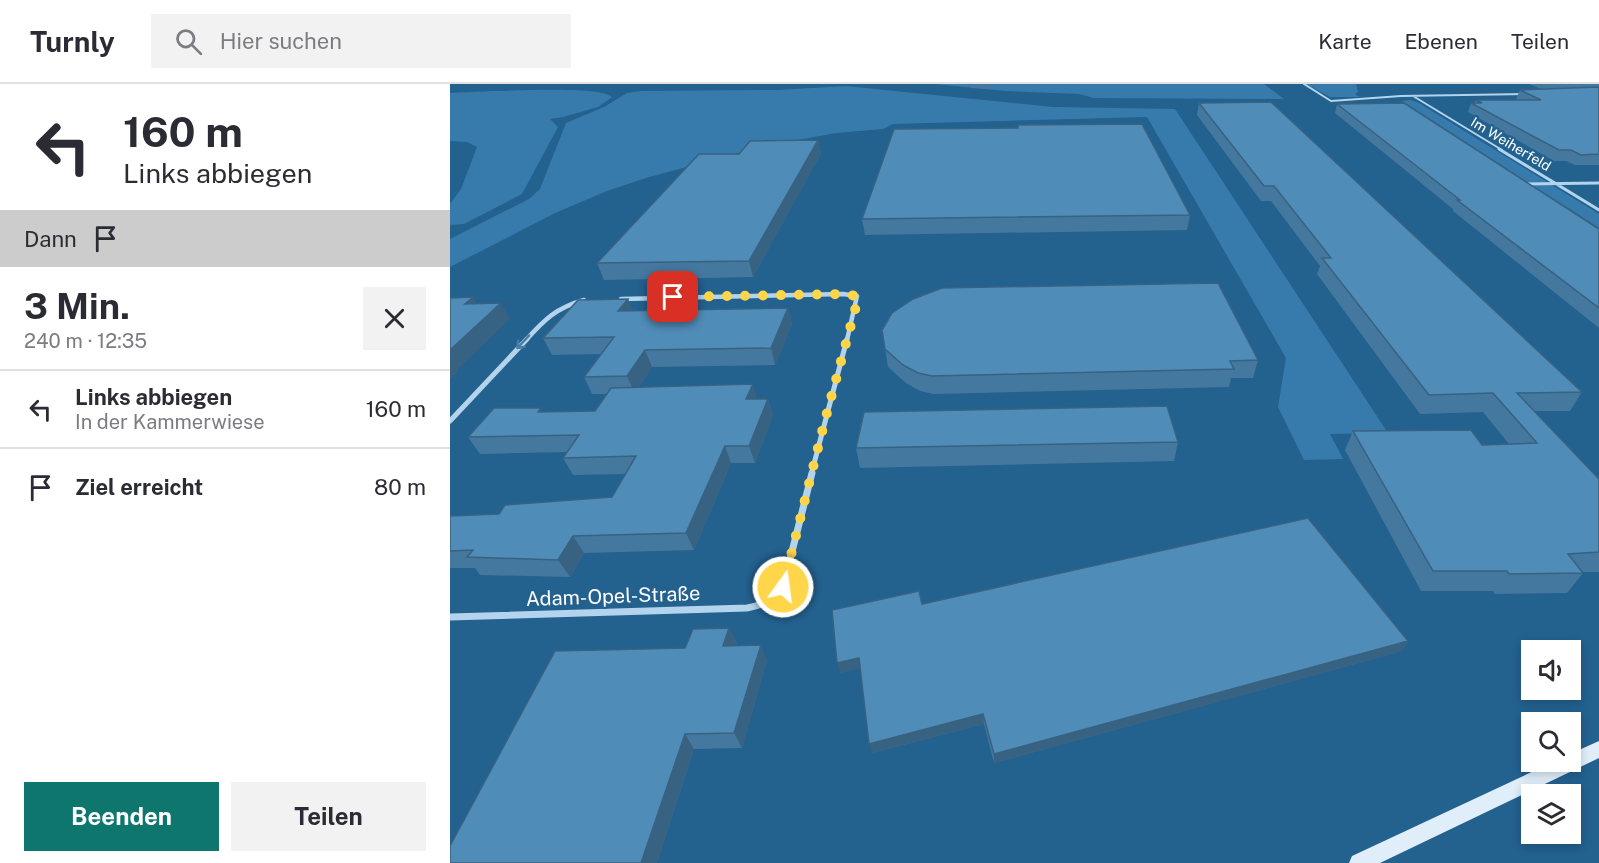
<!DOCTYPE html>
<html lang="de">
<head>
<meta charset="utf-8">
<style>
  :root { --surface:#fff; --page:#f2f2f3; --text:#2b2b33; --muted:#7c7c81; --line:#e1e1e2; --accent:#0f766e }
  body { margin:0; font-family:"Public Sans",sans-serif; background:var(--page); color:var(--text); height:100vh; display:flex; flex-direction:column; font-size:22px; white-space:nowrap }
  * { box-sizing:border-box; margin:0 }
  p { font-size:20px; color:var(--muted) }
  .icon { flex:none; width:33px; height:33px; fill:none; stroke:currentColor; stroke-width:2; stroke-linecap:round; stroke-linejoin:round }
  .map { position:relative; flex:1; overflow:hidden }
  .panel { display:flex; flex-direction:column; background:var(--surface); width:450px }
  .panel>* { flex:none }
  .top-card { background:#fff; color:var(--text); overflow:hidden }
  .fabs { position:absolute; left:1071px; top:556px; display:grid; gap:12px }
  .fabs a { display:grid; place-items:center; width:60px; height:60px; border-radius:0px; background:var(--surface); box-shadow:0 3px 9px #0003; font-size:30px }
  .pin { position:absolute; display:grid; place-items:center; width:51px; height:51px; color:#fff; margin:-26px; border-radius:12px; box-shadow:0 3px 9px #0006 }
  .me { position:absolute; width:66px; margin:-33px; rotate:14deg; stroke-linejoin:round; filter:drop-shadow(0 0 4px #0008) }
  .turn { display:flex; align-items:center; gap:21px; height:126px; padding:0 24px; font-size:27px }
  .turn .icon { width:78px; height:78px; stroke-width:2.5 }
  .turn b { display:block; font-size:42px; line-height:51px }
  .then { display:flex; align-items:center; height:57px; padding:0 24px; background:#0003; gap:12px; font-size:22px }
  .round { display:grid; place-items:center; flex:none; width:63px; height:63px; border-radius:0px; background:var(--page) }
  .head { display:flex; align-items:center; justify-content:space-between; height:102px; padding:0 24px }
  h1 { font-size:36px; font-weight:700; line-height:45px }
  .button { display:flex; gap:12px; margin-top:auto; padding:12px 24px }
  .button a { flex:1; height:69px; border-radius:0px; background:var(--accent); color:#fff; font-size:24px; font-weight:700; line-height:69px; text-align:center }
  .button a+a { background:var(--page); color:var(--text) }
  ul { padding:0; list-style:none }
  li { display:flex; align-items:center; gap:18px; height:78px; padding:0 24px; border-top:2px solid var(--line) }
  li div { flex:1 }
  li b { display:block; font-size:22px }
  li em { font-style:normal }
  header { display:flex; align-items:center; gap:36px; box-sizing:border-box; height:84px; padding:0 30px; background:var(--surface); border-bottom:2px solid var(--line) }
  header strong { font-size:28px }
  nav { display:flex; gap:33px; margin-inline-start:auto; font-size:21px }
  .search { width:420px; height:54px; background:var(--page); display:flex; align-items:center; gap:15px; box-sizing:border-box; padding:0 21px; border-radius:0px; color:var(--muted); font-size:22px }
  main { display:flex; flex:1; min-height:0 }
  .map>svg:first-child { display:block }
  .green { fill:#377bac }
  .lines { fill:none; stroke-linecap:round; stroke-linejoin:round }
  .street-far4 { stroke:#b3d4ec; stroke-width:2 }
  .street-far3 { stroke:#b3d4ec; stroke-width:3 }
  .street-far2 { stroke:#b3d4ec; stroke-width:4.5 }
  .street-far1 { stroke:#b3d4ec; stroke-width:5 }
  .street { stroke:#b3d4ec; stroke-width:7 }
  .secondary { fill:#dfeef9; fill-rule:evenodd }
  .wall { fill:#45789e }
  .shaded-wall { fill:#386281 }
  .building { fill:#508cb8; stroke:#386281; stroke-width:1.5 }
  .oneway { stroke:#477ea6 }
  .route { stroke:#ffd54a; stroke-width:10; stroke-dasharray:0 18 }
  .labels { text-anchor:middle; stroke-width:4.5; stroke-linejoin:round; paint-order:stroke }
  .far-street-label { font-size:14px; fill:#fff; stroke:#23618f }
  .near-street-label { font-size:20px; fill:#fff; stroke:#23618f }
</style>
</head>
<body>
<header>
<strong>Turnly</strong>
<div class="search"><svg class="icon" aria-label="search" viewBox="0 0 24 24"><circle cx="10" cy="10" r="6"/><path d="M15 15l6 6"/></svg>Hier suchen</div>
<nav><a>Karte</a><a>Ebenen</a><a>Teilen</a></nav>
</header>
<main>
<section class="panel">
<div class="top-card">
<div class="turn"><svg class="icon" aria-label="left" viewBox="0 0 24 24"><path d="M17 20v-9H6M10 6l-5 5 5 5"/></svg><div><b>160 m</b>Links abbiegen</div></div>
<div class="then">Dann<svg class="icon" aria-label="arrive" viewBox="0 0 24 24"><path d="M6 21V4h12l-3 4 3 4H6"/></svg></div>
</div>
<div class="head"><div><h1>3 Min.</h1><p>240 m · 12:35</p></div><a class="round"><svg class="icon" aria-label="close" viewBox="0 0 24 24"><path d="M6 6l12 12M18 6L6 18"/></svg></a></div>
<ul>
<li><svg class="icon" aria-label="left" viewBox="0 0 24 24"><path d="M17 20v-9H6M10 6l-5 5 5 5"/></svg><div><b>Links abbiegen</b><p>In der Kammerwiese</p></div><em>160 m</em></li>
<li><svg class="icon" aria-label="arrive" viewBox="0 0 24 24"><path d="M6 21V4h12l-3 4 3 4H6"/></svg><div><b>Ziel erreicht</b></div><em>80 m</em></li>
</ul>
<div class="button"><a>Beenden</a><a>Teilen</a></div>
</section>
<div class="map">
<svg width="1149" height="779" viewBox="0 0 1149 779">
  <rect width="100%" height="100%" fill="#23618f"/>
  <!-- green -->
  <path class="green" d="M484,0H814L834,15L644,14L629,10L556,7Z
    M856,0H906L908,8L905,10L910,13H880Z
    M396,2L603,23L725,25L938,349L880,350L893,375L854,376L828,323L836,274L697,33L443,40L433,45L386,49L320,61L199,93L157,107L105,129L0,183V155L79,115L90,105L116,39L154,23L177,9L192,7L328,6Z
    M43,7C65,7 149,2 162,13L148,23L113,33L100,35L108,43L72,110L14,140L0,141V120L11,105L27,63L17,58L0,57V9Z
    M960,16L969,19L1149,130V144L952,17Z"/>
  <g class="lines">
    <!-- street-far4 -->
    <path class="street-far4" d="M854,0L881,17L951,12L1076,10
      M963,12L1052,66"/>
    <!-- street-far3 -->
    <path class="street-far3" d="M1049,65L1149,126
      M1072,100L1149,99"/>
    <!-- street-far2 -->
    <path class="street-far2" d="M171,215L393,210L407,212L397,256
      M76,256C95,235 106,224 134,216"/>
    <!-- street-far1 -->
    <path class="street-far1" d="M0,337L77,255
      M361,391L397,255"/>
    <!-- street -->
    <path class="street" d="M0,533L297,524C313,521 323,516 333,503L362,389"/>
    <!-- secondary -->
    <path class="secondary" d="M1149,657V674L930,779H899L902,772L1103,678H1120V670Z"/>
  </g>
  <!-- wall -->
  <path class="wall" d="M515,0H540L539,5L521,4V0Z
    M1079,0H1149V81H1125L1116,77H1104L1018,28L1021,19H1024L1026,16H1068L1066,15L1070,6L1091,5Z
    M749,19L1132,308L1120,327H1084L1149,395V488H1132L1133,489L1117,509L1045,510L1043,507H971L895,366L903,347L1032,361L1059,360L1033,328L970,330L867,190L870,182L821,117H811L747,31Z
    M887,20L1149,145V244L1003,127V125L885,29Z
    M368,56L371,69L303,193L154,196L147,179L289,70Z
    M740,131L737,146L415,151L412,135Z
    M178,215L183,227L338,224L342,240L325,281L202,283L189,303L307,315H318L323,331L305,379H281L244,466L134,469L120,493L30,491L25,484H0V432L49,430L162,413L176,390L123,391L113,374L117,368L30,370L18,353L94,328L145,327L157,310H142L134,293L151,270L102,271L93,254Z
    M432,246L808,276L803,294H781L779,303L484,310L470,307L456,299L438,283Z
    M728,358L724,377L410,384L406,364Z
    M472,520L958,557L952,567L544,679L534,640L422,669L410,584L390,589Z
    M279,544L287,559L286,562L317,576L292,664L244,665L207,779L235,564Z"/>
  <!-- shaded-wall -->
  <path class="shaded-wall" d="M368,56L371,69L303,193L299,177Z
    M23,213L32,229L15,220Z
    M178,215L185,231L168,227Z
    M51,219L60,235L7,286L8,288L0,296V266Z
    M338,224L342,240L325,281L321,264Z
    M195,266L202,283L185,310L177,292Z
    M303,300L308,317L296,315Z
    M318,315L323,331L305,379L299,362Z
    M275,362L281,379L244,466L236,449Z
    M123,452L134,469L120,493L108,476Z
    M279,544L287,559L281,577L273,562Z
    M958,557L952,567L544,679V670Z
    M311,561L317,576L292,664L284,649Z
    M409,574L411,584L390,589L387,579Z
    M533,630L534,640L422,669L419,660Z
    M235,650L244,665L207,779H191Z"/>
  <!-- building -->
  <path class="building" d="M1149,3V70L1131,71L1121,66H1109L1021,19H1032L1026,16H1091L1070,6Z
    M821,18L1132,308L1067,309L1149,395V468L1118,470L1133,489L1059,490L1057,487H983L903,347L1021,346L1032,361L1087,359L1043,309L979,311L872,174H881L824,102H814L749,19Z
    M954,19L1149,145V224L1007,116H1010L887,20Z
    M692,40L740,131L412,135L444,45L568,44V41Z
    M368,56L299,177L147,179L249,70H289L300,57Z
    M768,199L808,276L780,277L784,285L482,292L468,289L453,281L435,265L432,246L442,229L463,215L492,204Z
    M23,213L15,220L51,219L0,266V214Z
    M178,215L168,227L338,224L321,264L195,266L177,292L134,293L164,253L93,254L128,216Z
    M303,300L296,315H318L299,362H275L236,449L123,452L108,476L17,473L23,466L0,467V432L49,430L55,421L162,413L186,372L113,374L129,351L18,353L44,324H91L88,328L145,327L161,304Z
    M717,322L728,358L406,364L414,328Z
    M858,434L958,557L544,670L533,630L419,660L409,574L387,579L382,526L469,507L472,520Z
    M279,544L273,562L311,561L284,649L235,650L191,779H0V762L105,567L235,564L243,545Z"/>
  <!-- one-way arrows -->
  <defs><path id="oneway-shaft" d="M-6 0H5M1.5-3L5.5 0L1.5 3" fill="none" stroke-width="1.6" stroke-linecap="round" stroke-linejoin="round" transform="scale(1.5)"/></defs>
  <use class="oneway" href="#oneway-shaft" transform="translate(73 258) rotate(133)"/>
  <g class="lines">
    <!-- route -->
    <path class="route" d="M223,213L393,210L407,212L408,215L375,336L333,503"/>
  </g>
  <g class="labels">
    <!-- far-street labels -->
    <g class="far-street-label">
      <text transform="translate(1061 60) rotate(31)" y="5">Im Weiherfeld</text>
    </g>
    <!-- near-street labels -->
    <g class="near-street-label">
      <text transform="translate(163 512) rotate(-2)" y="7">Adam-Opel-Straße</text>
    </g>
  </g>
</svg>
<div class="fabs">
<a><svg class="icon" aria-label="sound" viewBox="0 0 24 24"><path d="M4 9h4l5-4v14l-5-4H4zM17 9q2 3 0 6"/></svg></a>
<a><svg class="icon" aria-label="search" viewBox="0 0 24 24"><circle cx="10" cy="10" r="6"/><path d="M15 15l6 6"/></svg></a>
<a><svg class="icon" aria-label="layers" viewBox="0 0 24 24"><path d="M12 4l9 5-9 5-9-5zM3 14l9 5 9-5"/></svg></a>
</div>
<div class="pin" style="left:223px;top:213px;background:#d93025"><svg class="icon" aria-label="arrive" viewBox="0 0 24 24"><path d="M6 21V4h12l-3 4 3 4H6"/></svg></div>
<svg class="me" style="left:333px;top:503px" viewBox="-20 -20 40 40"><circle r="17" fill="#ffd54a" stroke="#fff" stroke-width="3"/><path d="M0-11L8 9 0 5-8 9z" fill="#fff"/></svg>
</div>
</main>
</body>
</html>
